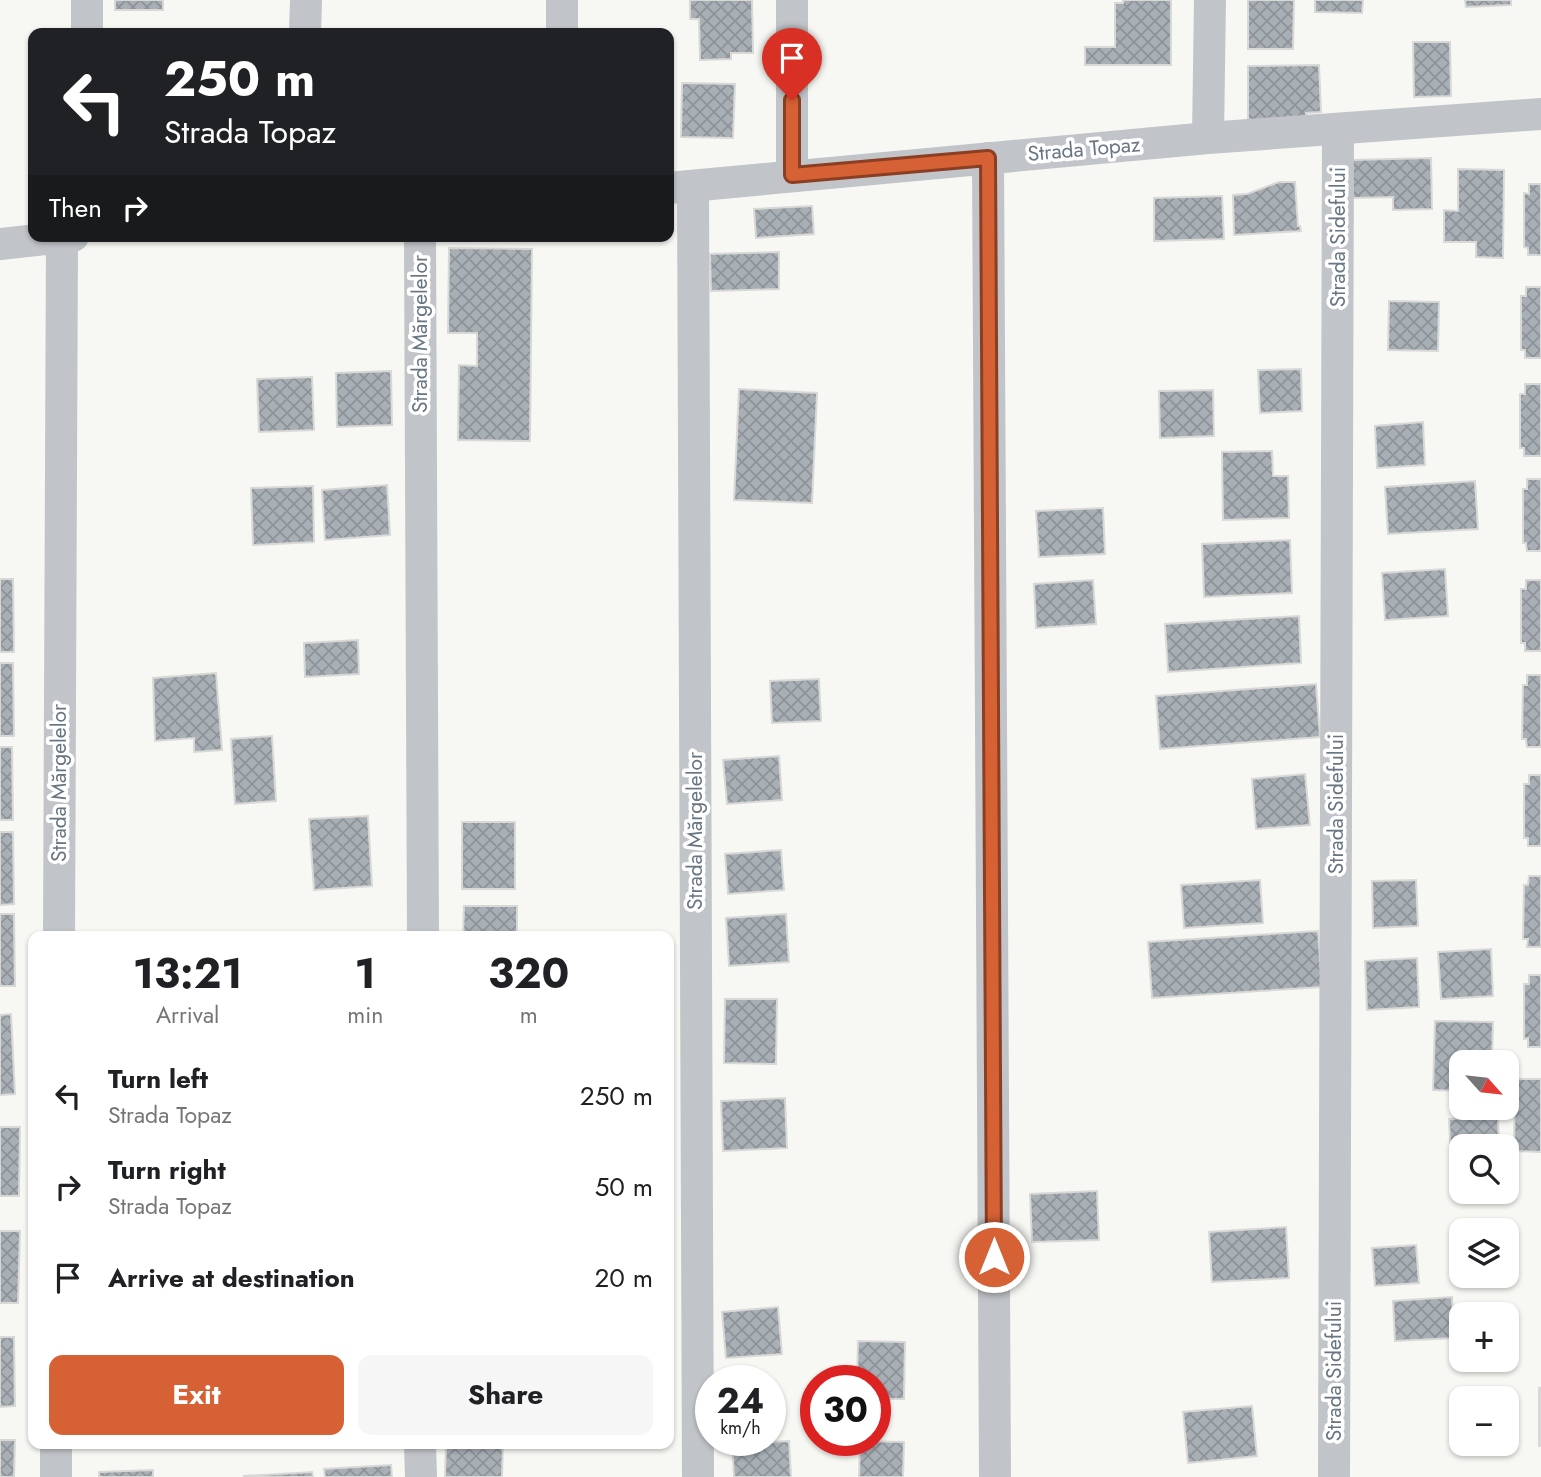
<!DOCTYPE html>
<html lang="en">
<head>
<meta charset="utf-8">
<style>
  :root { --surface:#fff; --page:#f6f6f6; --text:#202124; --muted:#757577; --accent:#d66135 }
  body { margin:0; font-family:Jost,sans-serif; background:var(--page); color:var(--text); height:100vh; display:flex; flex-direction:column; font-size:26px; white-space:nowrap }
  * { box-sizing:border-box; margin:0 }
  p { font-size:23px; color:var(--muted) }
  .icon { flex:none; width:38px; height:38px; fill:none; stroke:currentColor; stroke-width:2; stroke-linecap:round; stroke-linejoin:round }
  .map { position:relative; flex:1; overflow:hidden }
  .panel { position:absolute; left:28px; top:931px; width:646px; height:518px; display:flex; flex-direction:column; background:var(--surface); border-radius:14px; box-shadow:0 2px 5px #0004 }
  .panel>* { flex:none }
  .banner { position:absolute; left:28px; top:28px; width:646px; height:214px; border-radius:14px; box-shadow:0 2px 5px #0004; background:#202124; color:#fff; overflow:hidden }
  .needle { width:46px; rotate:117deg }
  .controls { position:absolute; left:1449px; top:1050px; display:grid; gap:14px }
  .controls a { display:grid; place-items:center; width:70px; height:70px; border-radius:14px; background:var(--surface); box-shadow:0 2px 5px #0004; font-size:35px }
  .speed { position:absolute; left:695px; top:1365px; display:flex; gap:14px; font-size:35px; font-weight:700; text-align:center }
  .speed>* { display:grid; place-content:center; width:91px; height:91px; border-radius:50%; background:var(--surface); box-shadow:0 2px 5px #0004; line-height:1 }
  .speed small { font-size:18px; font-weight:400 }
  .speed .limit { border:10px solid #d22; background:#fff; color:#111 }
  .pin { position:absolute; display:grid; place-items:center; width:60px; height:60px; color:#fff; margin:-72px -30px; border-radius:50% 50% 50% 0; rotate:-45deg; box-shadow:0 0 7px #0007 }
  .pin .icon { rotate:45deg }
  .me { position:absolute; width:77px; margin:-38px; rotate:0deg; stroke-linejoin:round; filter:drop-shadow(0 0 5px #0008) }
  .turn { display:flex; align-items:center; gap:24px; height:147px; padding:0 21px; font-size:32px }
  .turn .icon { width:91px; height:91px; stroke-width:2.5 }
  .turn b { display:block; font-size:49px; line-height:60px }
  .then { display:flex; align-items:center; height:66px; padding:0 21px; background:#0003; gap:14px; font-size:26px }
  .eta { display:flex; justify-content:space-evenly; align-items:center; height:119px; text-align:center }
  .eta b { font-size:42px; font-weight:700; line-height:49px }
  .action { display:flex; gap:14px; margin-top:auto; padding:14px 21px }
  .action a { flex:1; height:80px; border-radius:14px; background:var(--accent); color:#fff; font-size:28px; font-weight:700; line-height:80px; text-align:center }
  .action a+a { background:var(--page); color:var(--text) }
  ul { padding:0; list-style:none }
  li { display:flex; align-items:center; gap:21px; height:91px; padding:0 21px }
  li div { flex:1 }
  li b { display:block; font-size:26px }
  li em { font-style:normal }
  .map>svg:first-child { display:block }
  .building { fill:url(#building-cross-hatch); stroke:#d8d9d7; stroke-width:2 }
  .lines { fill:none; stroke-linecap:round; stroke-linejoin:round }
  .street { stroke:#c1c4c8; stroke-width:32 }
  .route-casing { stroke:#8b3f22; stroke-width:18 }
  .route { stroke:#d66135; stroke-width:12 }
  .labels { text-anchor:middle; stroke-width:7; stroke-linejoin:round; paint-order:stroke }
  .street-label { font-size:21px; fill:#687683; stroke:#fff }
</style>
</head>
<body>
<div class="map">
<svg width="1541" height="1477" viewBox="0 0 1541 1477">
  <defs>
    <pattern id="building-cross-hatch" width="8" height="8" patternUnits="userSpaceOnUse" patternTransform="scale(1.75)"><rect width="8" height="8" fill="#a8afb5"/><path d="M0 0l8 8M0 8l8-8" fill="none" stroke="#8d9399"/></pattern>
  </defs>
  <rect width="100%" height="100%" fill="#f7f7f4"/>
  <!-- building -->
  <path class="building" d="M115,0H163V10H115Z
    M690,0H752L753,53H731V59L700,60L699,19H690Z
    M1123,0H1171V65H1085V47H1115V3H1123Z
    M1248,0H1294L1293,49H1248Z
    M1315,0H1363L1362,13L1315,12Z
    M1465,0H1511V5L1466,7Z
    M1413,42H1450L1451,96L1414,97Z
    M1319,65L1321,112L1306,113V118L1248,122V66Z
    M682,83L735,84L733,138L681,137Z
    M1431,158L1432,209L1393,210V197L1353,198L1352,160Z
    M1458,169L1504,170L1503,258L1476,257V242H1444V210L1458,211Z
    M1279,182H1295L1298,226H1300L1301,231L1234,235L1233,195L1247,194Z
    M1529,184H1541V255H1528V248L1524,247V193L1529,194Z
    M1222,196L1224,239L1154,241V198Z
    M812,206L814,234L756,238L754,209Z
    M449,248L532,249L530,441L458,440L459,365L477,366V333H448Z
    M779,252V289L711,291L710,254Z
    M1526,287H1541V358H1525V350H1521V296H1526Z
    M1389,301L1439,302L1438,351L1388,350Z
    M1301,369L1302,411L1260,413L1258,370Z
    M391,371L392,425L337,427L336,373Z
    M312,377L314,430L259,432L257,379Z
    M1525,384H1541V456H1524V448H1520V394H1525Z
    M739,389L817,393L812,503L734,500Z
    M1213,390L1214,436L1160,438L1159,391Z
    M1423,422L1425,465L1377,468L1375,426Z
    M1272,451L1273,476H1288L1289,518L1223,520L1222,452Z
    M1527,479H1541V551H1527L1526,543H1523V489H1527Z
    M1475,481L1478,529L1388,534L1385,487Z
    M387,485L390,535L325,540L322,490Z
    M313,486L314,542L253,545L251,488Z
    M1103,508L1105,554L1039,557L1036,511Z
    M1290,540L1292,593L1204,597L1202,544Z
    M1445,569L1448,616L1385,620L1382,573Z
    M0,579H13L14,652H0Z
    M1093,580L1096,624L1036,628L1034,584Z
    M1526,580H1541V651H1525V643H1521V589H1526Z
    M1299,616L1301,663L1168,672L1165,624Z
    M358,640L359,674L305,677L304,643Z
    M0,663H13L14,736H0Z
    M216,673L222,750L194,752V738L155,741L153,678Z
    M1527,675H1541V747H1527L1526,739H1522L1523,685H1527Z
    M819,679L821,721L772,723L770,681Z
    M1316,684L1320,737L1160,749L1156,696Z
    M272,736L276,801L235,804L231,739Z
    M0,747H12L13,820H0Z
    M779,756L782,800L727,804L723,760Z
    M1305,774L1310,825L1256,829L1252,779Z
    M1529,775H1541V846H1528V838H1524V784H1529Z
    M368,816L372,886L314,890L309,819Z
    M462,822H515V889H462Z
    M0,832H13L14,904L0,905Z
    M781,850L784,890L728,894L725,854Z
    M1529,876H1541V947H1527L1528,939H1523L1524,885H1528Z
    M1260,880L1263,923L1184,928L1181,885Z
    M1416,880L1418,926L1373,928L1372,881Z
    M464,906H517V936H463Z
    M0,914H14L15,986H0Z
    M786,914L789,962L729,966L726,918Z
    M1318,931L1322,987L1152,998L1148,942Z
    M1491,949L1493,996L1441,999L1438,952Z
    M1417,958L1419,1007L1367,1010L1365,961Z
    M1529,975H1541V1047H1528V1038L1524,1039V984H1529Z
    M725,999H777L776,1064L724,1063Z
    M11,1014L15,1094L0,1095V1015Z
    M1435,1021L1493,1022L1492,1062H1461V1091L1433,1090Z
    M1515,1079H1541V1152L1514,1151Z
    M785,1098L787,1148L723,1151L721,1101Z
    M1498,1117L1499,1146H1461V1192H1483L1452,1193L1449,1119Z
    M0,1127H20L19,1196H0Z
    M1097,1191L1099,1240L1032,1242L1030,1194Z
    M1286,1227L1289,1278L1212,1282L1209,1232Z
    M0,1231H20L18,1303H0Z
    M1416,1245L1419,1283L1375,1286L1372,1248Z
    M1452,1297L1454,1338L1395,1341L1393,1301Z
    M778,1307L782,1354L726,1358L722,1312Z
    M0,1337H14L15,1406L0,1407Z
    M858,1341L905,1342L904,1399H875V1381H857Z
    M1539,1388H1541V1446H1539Z
    M1252,1406L1257,1456L1188,1463L1183,1412Z
    M0,1440H15L14,1477H0Z
    M789,1441L791,1477H734L732,1444Z
    M860,1441L904,1442L903,1477H859Z
    M446,1444H503L502,1477H445Z
    M391,1465L392,1477H325L324,1469Z
    M153,1470V1477H99V1472Z
    M312,1472L313,1477H244V1476Z"/>
  <g class="lines">
    <!-- street -->
    <path class="street" d="M87,0V33
      M305,33L306,0
      M562,33V0
      M1208,138L1210,0
      M988,158L995,1477
      M792,175V0
      M693,186L698,1477
      M668,188L1208,138L1541,114
      M420,236L423,936
      M0,244L73,236
      M59,936L62,237
      M420,1444L421,1477
      M56,1477V1444
      M1334,1477L1338,130"/>
  </g>
  <g class="lines">
    <defs>
      <path id="route" d="M792,100V175L988,158L994,1257"/>
    </defs>
    <!-- route casing -->
    <use href="#route" class="route-casing"/>
    <!-- route -->
    <use href="#route" class="route"/>
  </g>
  <g class="labels">
    <!-- street labels -->
    <g class="street-label">
      <text transform="translate(1084 149) rotate(-5)" y="7">Strada Topaz</text>
      <text transform="translate(1338 237) rotate(-90)" y="7">Strada Sidefului</text>
      <text transform="translate(420 334) rotate(-90)" y="7">Strada Mărgelelor</text>
      <text transform="translate(59 783) rotate(-90)" y="7">Strada Mărgelelor</text>
      <text transform="translate(1336 804) rotate(-90)" y="7">Strada Sidefului</text>
      <text transform="translate(695 831) rotate(-90)" y="7">Strada Mărgelelor</text>
      <text transform="translate(1334 1371) rotate(-90)" y="7">Strada Sidefului</text>
    </g>
  </g>
</svg>
<div class="controls">
<a><svg class="needle" viewBox="-14 -14 28 28"><path d="M0-13l5 13h-10z" fill="#e53935"/><path d="M0 13l5-13h-10z" fill="#757577"/></svg></a>
<a><svg class="icon" aria-label="search" viewBox="0 0 24 24"><circle cx="10" cy="10" r="6"/><path d="M15 15l6 6"/></svg></a>
<a><svg class="icon" aria-label="layers" viewBox="0 0 24 24"><path d="M12 4l9 5-9 5-9-5zM3 14l9 5 9-5"/></svg></a>
<a>+</a>
<a>−</a>
</div>
<div class="speed"><div>24<small>km/h</small></div><div class="limit">30</div></div>
<div class="pin" style="left:792px;top:100px;background:#d93025"><svg class="icon" aria-label="arrive" viewBox="0 0 24 24"><path d="M6 21V4h12l-3 4 3 4H6"/></svg></div>
<svg class="me" style="left:994px;top:1257px" viewBox="-20 -20 40 40"><circle r="17" fill="#d66135" stroke="#fff" stroke-width="3"/><path d="M0-11L8 9 0 5-8 9z" fill="#fff"/></svg>
<div class="banner">
<div class="turn"><svg class="icon" aria-label="left" viewBox="0 0 24 24"><path d="M17 20v-9H6M10 6l-5 5 5 5"/></svg><div><b>250 m</b>Strada Topaz</div></div>
<div class="then">Then<svg class="icon" aria-label="right" viewBox="0 0 24 24"><path d="M7 20v-9h11M14 6l5 5-5 5"/></svg></div>
</div>
<section class="panel">
<div class="eta">
<div><b>13:21</b><p>Arrival</p></div>
<div><b>1</b><p>min</p></div>
<div><b>320</b><p>m</p></div>
</div>
<ul>
<li><svg class="icon" aria-label="left" viewBox="0 0 24 24"><path d="M17 20v-9H6M10 6l-5 5 5 5"/></svg><div><b>Turn left</b><p>Strada Topaz</p></div><em>250 m</em></li>
<li><svg class="icon" aria-label="right" viewBox="0 0 24 24"><path d="M7 20v-9h11M14 6l5 5-5 5"/></svg><div><b>Turn right</b><p>Strada Topaz</p></div><em>50 m</em></li>
<li><svg class="icon" aria-label="arrive" viewBox="0 0 24 24"><path d="M6 21V4h12l-3 4 3 4H6"/></svg><div><b>Arrive at destination</b></div><em>20 m</em></li>
</ul>
<div class="action"><a>Exit</a><a>Share</a></div>
</section>
</div>
</body>
</html>
